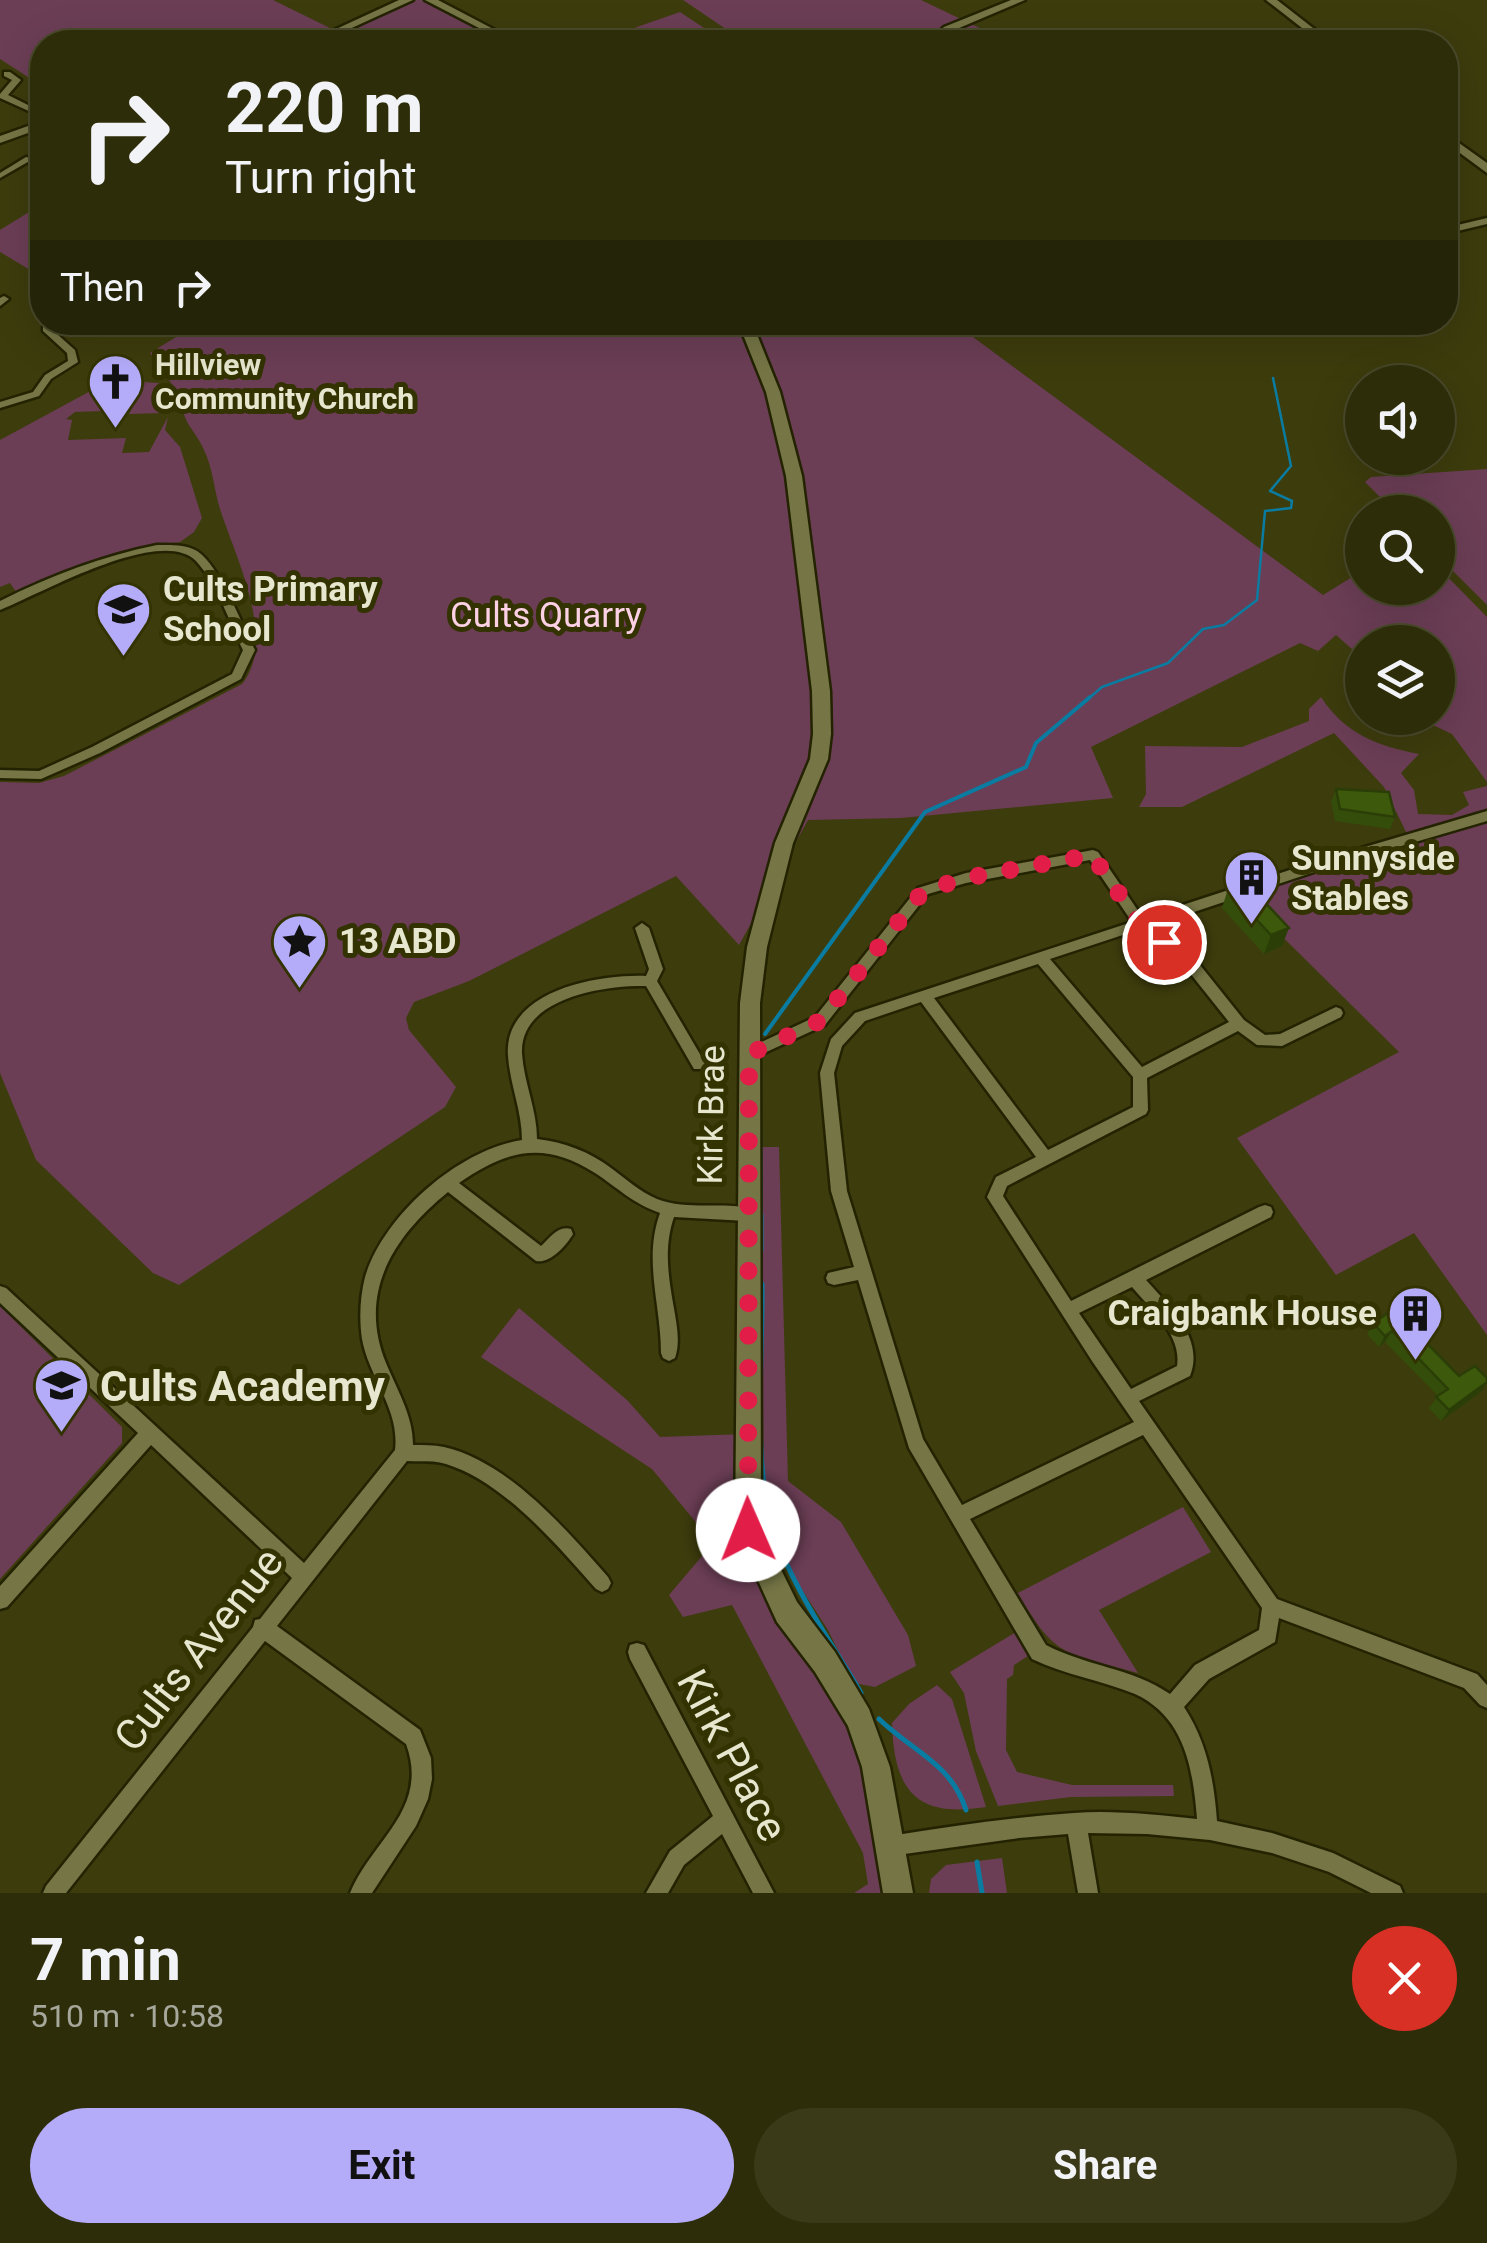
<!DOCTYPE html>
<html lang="en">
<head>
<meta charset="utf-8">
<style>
  :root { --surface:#2e2d0a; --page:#3a3918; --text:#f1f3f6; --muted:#a7a89c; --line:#49492b; --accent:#b4acf9 }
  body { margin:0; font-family:Roboto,sans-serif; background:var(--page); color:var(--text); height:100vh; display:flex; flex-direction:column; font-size:38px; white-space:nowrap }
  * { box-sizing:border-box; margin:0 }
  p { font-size:32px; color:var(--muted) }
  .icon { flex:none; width:55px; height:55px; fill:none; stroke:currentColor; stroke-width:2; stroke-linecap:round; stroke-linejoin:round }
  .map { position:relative; height:1893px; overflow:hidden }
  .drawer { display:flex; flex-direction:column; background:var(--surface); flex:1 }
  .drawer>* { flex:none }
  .top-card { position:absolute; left:30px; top:30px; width:1428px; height:305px; border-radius:40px; box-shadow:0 10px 40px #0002,0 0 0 2px var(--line); background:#2e2d0a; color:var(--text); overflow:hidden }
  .buttons { position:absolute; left:1345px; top:365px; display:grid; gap:20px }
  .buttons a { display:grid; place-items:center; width:110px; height:110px; border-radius:50%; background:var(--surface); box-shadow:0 10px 40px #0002,0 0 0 2px var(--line); font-size:50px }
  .pin { position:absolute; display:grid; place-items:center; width:85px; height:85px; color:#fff; margin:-42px; border:5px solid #fff; border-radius:50%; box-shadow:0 2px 10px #0007 }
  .me { position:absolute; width:110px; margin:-55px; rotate:359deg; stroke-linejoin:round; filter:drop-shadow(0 0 8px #0008) }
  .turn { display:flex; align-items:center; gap:35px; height:210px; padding:0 30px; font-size:45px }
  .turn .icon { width:130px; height:130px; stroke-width:2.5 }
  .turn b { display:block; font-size:70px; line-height:85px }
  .then { display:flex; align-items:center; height:95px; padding:0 30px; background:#0003; gap:20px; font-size:38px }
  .round { display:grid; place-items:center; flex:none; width:105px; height:105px; border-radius:52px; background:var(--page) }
  .summary { display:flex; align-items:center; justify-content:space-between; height:170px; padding:0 30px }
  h1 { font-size:60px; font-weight:700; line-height:75px }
  .action { display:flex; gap:20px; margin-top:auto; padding:20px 30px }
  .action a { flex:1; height:115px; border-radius:60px; background:var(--accent); color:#111; font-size:40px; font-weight:700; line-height:115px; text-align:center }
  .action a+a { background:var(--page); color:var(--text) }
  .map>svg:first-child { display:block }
  .green { fill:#6b3e55 }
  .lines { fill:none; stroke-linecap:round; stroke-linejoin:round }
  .stream-far2 { stroke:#0a7ca1; stroke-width:2.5 }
  .stream-far1 { stroke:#0a7ca1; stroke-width:4 }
  .stream { stroke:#0a7ca1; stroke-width:5 }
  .street-casing { stroke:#232301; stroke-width:5 }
  .secondary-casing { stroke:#232301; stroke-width:5 }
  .street { fill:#757546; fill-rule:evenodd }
  .secondary { fill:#757546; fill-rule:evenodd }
  .wall { fill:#344d0a }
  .shaded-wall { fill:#2b3e08 }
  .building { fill:#3d590c; stroke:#2b3e08; stroke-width:2.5 }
  .route { stroke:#e11d48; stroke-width:18; stroke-dasharray:0 32.4 }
  .labels { text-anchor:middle; stroke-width:10; stroke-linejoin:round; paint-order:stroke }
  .far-poi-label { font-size:30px; font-weight:bold; fill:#e7e7cf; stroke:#333201; text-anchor:start }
  .poi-label { font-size:35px; font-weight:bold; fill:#e7e7cf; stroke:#333201; text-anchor:start }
  .park-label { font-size:35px; fill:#fcd1e5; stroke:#333201 }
  .street-label { font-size:35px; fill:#e7e7cf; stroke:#333201 }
  .near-poi-label { font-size:42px; font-weight:bold; fill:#e7e7cf; stroke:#333201; text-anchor:start }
  .near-street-label { font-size:42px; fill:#e7e7cf; stroke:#333201 }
</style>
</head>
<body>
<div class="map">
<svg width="1487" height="1893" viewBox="0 0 1487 1893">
  <rect width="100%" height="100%" fill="#3d3c0d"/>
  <!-- green -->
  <path class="green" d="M0,0H273L332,29L302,42H42V86L0,59Z
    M416,0H423L509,42H323Z
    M683,0H921L1009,42H745Z
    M680,12L725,42H594Z
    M42,204V277L0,252V230Z
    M199,323H954L1323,595L1362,571V588H1438V567L1487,617V782L1452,734L1418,718H1438V642H1362V658L1336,635L1318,651L1300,643L1091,747L1113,798L901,818L808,820L739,945L676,876L469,981L414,1002L406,1018L409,1030L456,1087L445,1107L179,1285L153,1273L36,1160L0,1073V782L39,783L64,776L242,684C278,640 235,556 220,509C214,490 213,468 204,450C193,425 183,427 181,396L157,401L164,409L171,408L164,413L129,414L133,406L127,400L119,402L130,397L133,389L128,388L146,384L141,382L159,383L153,389L157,394L174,387L150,353Z
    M96,388L111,396L112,400L105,404L108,410H117L104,416V411L75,412L66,419L72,420L68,440L126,438L122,453L149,452L168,417L165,430L180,447L202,518L194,532L180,542L139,547L17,593L10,583L0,587V440Z
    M1487,469V605L1438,556V512H1395L1365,482L1371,477Z
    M1321,697C1345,734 1378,746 1419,754L1401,773L1414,790L1418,814L1452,815L1469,805L1463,792L1487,786V1335L1414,1233L1336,1275L1237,1138L1399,1052L1238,893L1409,838L1384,787L1334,733L1182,807H1139L1146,794L1145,746L1242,747L1309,721V709Z
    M760,1147H779L788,1481L841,1522L908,1635L916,1666L875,1687L854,1683L828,1630L790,1571L764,1490Z
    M0,1306L122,1427V1443L0,1579Z
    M519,1308L627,1400L660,1437L746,1434L748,1530L859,1719L884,1893H854L868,1884L863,1853L732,1605L683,1617L669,1595L713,1543L652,1469L481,1357Z
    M1183,1507L1211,1552L1099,1610L1138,1673C1067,1653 1056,1660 1018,1593Z
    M1016,1632L1031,1654L1014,1665L1013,1675L1007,1679L1006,1750L1017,1772L1072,1785H1173L1174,1796L1071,1797L998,1806L976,1751L964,1693L950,1672Z
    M937,1685L952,1699L986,1807C918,1818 894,1793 892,1723L909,1704Z
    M1002,1858L1007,1893H929L931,1879L946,1865Z"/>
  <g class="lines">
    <!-- stream-far2 -->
    <path class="stream-far2" d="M1087,700L1102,687L1168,663L1203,629L1224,625L1257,600L1265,511L1291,508L1292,501L1270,491L1291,466L1273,378"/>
    <!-- stream-far1 -->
    <path class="stream-far1" d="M765,1034L925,812L1026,767L1036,743L1090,697
      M760,1117L761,1217"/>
    <!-- stream -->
    <path class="stream" d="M761,1215V1250
      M762,1284C763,1355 753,1456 771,1523C789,1583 829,1639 861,1693
      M879,1719C912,1751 951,1763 966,1810
      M977,1862L982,1893"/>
    <defs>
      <path id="street" d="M4,72H10L21,80L8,95L42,112V117L0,98V94L12,80L4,76Z
        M26,157L33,159L0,178V173Z
        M1487,218V224L1445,234V228Z
        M4,296L9,299L0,306V298Z
        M43,327H49L75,350L78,362L51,379L39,396L0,408V402L33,392L45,375L68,361L67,353L43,331Z
        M157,545C171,545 185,544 197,551C220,566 242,625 255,650L241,679L100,753L41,779L0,778V770L39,771L92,747L232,674L243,650C229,622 218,585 196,561C160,525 39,595 0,610V601C50,576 102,556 157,545Z
        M1487,811V821L1323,869L1152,926L1192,955L1244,1020L1265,1035L1280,1034L1336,1007L1341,1009L1343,1013L1341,1017L1282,1046L1257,1045L1238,1031L1147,1078L1148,1110L1146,1114L1007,1186L1003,1196L1071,1301L1259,1207L1265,1205L1271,1207L1273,1212L1271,1217L1146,1280C1169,1306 1205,1338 1190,1376L1139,1401L1277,1599L1477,1674L1487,1685V1708L1480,1705L1464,1688L1279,1618L1275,1642L1209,1679L1184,1707C1207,1742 1214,1780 1217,1821L1272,1833L1333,1853L1400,1886L1403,1893H1371L1329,1872L1272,1853L1210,1840L1147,1834L1088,1833L1098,1893H1078L1068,1834L1019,1838L890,1856L883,1853L880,1846L883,1839L890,1836C951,1826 1013,1817 1074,1813C1114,1810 1157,1815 1197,1819C1193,1769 1185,1717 1135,1694C1101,1680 1065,1675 1032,1659L909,1448L858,1280L834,1285L828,1283L826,1278L828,1273L854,1267L831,1191L820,1073L831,1039L855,1013L1132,922L1090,860L966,883L928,894L825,1025L749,1060L744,1058L742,1054L744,1050L815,1017L918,888L966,873L1093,850L1098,852L1143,918L1314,862ZM1138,930L1182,963L1229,1022L1142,1067L1050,959ZM1038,964L1133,1077V1107L1048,1150L934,998ZM921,1002L1036,1157L996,1177L987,1197L1092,1361L1134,1422L962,1505L923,1439L847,1191L834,1073L842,1046L865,1021ZM1132,1287C1150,1309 1182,1334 1177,1366L1131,1389L1079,1313ZM1143,1435L1262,1608L1259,1630L1195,1665L1170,1694C1132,1668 1086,1666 1046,1645L970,1519Z
        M642,923L649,928L663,969L657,981L704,1061L706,1065L704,1069H694L646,986C604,985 519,998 522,1054C524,1083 537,1110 537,1139C564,1142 590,1152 611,1168C626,1179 640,1192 657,1199C688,1211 722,1201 753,1209L755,1214L753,1219L747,1221L674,1217C664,1246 668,1274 673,1303C676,1321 681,1341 675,1358L669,1361L663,1358L661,1353C661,1305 643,1260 660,1213C632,1203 618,1188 595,1173C544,1140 506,1150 459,1183L541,1246C550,1238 558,1225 571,1229L573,1234C566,1246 550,1264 536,1261L448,1192C394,1236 357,1292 386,1363C397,1390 413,1415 413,1445C423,1445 434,1445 444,1447C507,1461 567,1530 608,1577L611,1583L608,1589L602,1592L596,1589C557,1545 504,1482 446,1464C434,1460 420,1462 407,1461L277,1626L420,1730L431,1758L432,1779L428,1799L416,1826L372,1893H350C372,1840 430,1809 406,1744L265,1641L66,1893H43L46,1886L253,1627L255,1620L260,1619L292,1578L151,1445L7,1607L0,1609V1586L138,1433L0,1303V1286L6,1288L304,1563L395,1450C400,1409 369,1378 362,1339C359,1319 360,1297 365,1277C384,1215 458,1150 522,1140C522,1111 510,1085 508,1056C503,991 597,974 646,976L649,969L635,928Z
        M637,1643L644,1645L774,1893H753L722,1834L684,1865L668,1893H646L670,1851L713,1816L630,1659L628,1652L630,1645Z"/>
      <path id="secondary" d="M399,0H413L321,42H308Z
        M425,0H438L518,42H506Z
        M1011,0H1025L952,31L943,39L944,42H934V36L944,27Z
        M1266,0H1277L1331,42H1320Z
        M42,121V128L0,143V136Z
        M1445,133L1487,163V173L1445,142Z
        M738,322H752L780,392L802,476L830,691L831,734L828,759L793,843L767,947L760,1003L761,1529L797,1602L835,1652L869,1709L890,1767L913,1893H883L862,1767L848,1726L815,1672L777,1622L735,1530L740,1003L747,947L775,843L810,759L813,734L812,691L786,476L766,392Z"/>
    </defs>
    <!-- street casing -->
    <use href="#street" class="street-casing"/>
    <!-- secondary casing -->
    <use href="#secondary" class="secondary-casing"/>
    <!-- street -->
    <use href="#street" class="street"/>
    <!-- secondary -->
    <use href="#secondary" class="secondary"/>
  </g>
  <!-- wall -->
  <path class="wall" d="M1336,789L1395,817L1390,829L1335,821L1331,802Z
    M1228,889L1282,946L1264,954L1222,908Z
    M1373,1323L1410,1326L1459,1376L1482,1391L1441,1421L1429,1408L1438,1396L1385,1342L1379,1347L1367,1334Z"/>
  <!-- shaded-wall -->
  <path class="shaded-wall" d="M1289,928L1282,946L1264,954L1271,935Z
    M1392,1331L1385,1342L1379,1347L1385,1336Z
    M1487,1382L1482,1391L1441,1421L1449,1410Z"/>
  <!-- building -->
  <path class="building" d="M1336,789L1389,792L1395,817L1340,809Z
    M1246,882L1289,928L1271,935L1228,889Z
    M1400,1305L1414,1320L1408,1324L1459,1376L1475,1366L1487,1378V1382L1449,1410L1436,1397L1448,1389L1392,1331L1385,1336L1373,1323Z"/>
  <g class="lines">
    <!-- route -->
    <path class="route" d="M748,1530L749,1054L820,1021L923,891L966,878L1092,855L1141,925L1164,942"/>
  </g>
  <!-- icons -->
  <defs>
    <symbol id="church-pin" viewBox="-11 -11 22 30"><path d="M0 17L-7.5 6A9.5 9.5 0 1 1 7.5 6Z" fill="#b4acf9" stroke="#333201"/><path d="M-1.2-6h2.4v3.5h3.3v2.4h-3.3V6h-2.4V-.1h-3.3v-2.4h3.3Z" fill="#111"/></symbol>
    <symbol id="school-pin" viewBox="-11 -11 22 30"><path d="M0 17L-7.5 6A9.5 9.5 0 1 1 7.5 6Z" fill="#b4acf9" stroke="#333201"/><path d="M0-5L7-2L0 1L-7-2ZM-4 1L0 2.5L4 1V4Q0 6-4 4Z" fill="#111"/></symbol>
    <symbol id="building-pin" viewBox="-11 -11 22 30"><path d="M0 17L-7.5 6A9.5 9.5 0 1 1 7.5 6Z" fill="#b4acf9" stroke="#333201"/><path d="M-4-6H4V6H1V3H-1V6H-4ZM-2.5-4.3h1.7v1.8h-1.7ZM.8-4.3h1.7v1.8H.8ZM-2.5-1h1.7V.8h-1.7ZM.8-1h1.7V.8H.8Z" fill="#111"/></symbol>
    <symbol id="sight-pin" viewBox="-11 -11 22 30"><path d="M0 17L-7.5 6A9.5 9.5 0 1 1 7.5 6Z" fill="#b4acf9" stroke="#333201"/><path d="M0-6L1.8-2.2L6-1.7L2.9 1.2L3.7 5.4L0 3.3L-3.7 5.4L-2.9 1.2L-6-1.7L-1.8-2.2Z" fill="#111"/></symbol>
  </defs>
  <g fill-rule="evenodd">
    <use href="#church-pin" x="84" y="350" width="63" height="86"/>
    <use href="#school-pin" x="92" y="578" width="63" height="86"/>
    <use href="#building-pin" x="1220" y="846" width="63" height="86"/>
    <use href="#sight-pin" x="268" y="910" width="63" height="86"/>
    <use href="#building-pin" x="1384" y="1282" width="63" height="86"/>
    <use href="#school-pin" x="30" y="1354" width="63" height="86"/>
  </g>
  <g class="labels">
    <!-- far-poi labels -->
    <g class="far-poi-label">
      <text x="155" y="375">Hillview<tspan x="155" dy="34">Community Church</tspan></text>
    </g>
    <!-- poi labels -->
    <g class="poi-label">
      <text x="163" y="601">Cults Primary<tspan x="163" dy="40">School</tspan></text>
      <text x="1291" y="870">Sunnyside<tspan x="1291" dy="40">Stables</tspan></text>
      <text x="339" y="953">13 ABD</text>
      <text x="1377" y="1325" text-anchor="end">Craigbank House</text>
    </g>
    <!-- park labels -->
    <g class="park-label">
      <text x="546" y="627">Cults Quarry</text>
    </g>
    <!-- street labels -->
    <g class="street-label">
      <text transform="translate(711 1115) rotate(-89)" y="12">Kirk Brae</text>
    </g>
    <!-- near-poi labels -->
    <g class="near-poi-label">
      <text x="100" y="1401">Cults Academy</text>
    </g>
    <!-- near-street labels -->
    <g class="near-street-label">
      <text transform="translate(198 1649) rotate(-52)" y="15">Cults Avenue</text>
      <text transform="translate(733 1755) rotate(62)" y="15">Kirk Place</text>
    </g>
  </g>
</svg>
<div class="buttons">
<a><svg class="icon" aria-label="sound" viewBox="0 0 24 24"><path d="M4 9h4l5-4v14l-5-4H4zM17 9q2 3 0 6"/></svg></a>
<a><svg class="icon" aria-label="search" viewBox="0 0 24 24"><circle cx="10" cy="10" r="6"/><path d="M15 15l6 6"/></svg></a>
<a><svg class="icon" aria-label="layers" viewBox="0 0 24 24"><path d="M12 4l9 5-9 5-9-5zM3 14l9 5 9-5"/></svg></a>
</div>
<div class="pin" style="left:1164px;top:942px;background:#d93025"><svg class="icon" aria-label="arrive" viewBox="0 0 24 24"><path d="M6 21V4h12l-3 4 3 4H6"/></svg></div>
<svg class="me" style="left:748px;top:1530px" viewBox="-20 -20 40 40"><circle r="19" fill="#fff"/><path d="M0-13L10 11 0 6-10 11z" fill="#e11d48"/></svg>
<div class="top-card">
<div class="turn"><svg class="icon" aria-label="right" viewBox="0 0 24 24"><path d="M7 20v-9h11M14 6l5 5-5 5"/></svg><div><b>220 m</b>Turn right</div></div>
<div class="then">Then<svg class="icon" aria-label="right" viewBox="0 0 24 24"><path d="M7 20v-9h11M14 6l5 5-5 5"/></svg></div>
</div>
</div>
<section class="drawer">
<div class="summary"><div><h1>7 min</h1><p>510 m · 10:58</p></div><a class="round" style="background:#d93025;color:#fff"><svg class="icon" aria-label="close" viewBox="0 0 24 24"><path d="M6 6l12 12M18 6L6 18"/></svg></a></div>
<div class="action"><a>Exit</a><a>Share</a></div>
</section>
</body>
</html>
